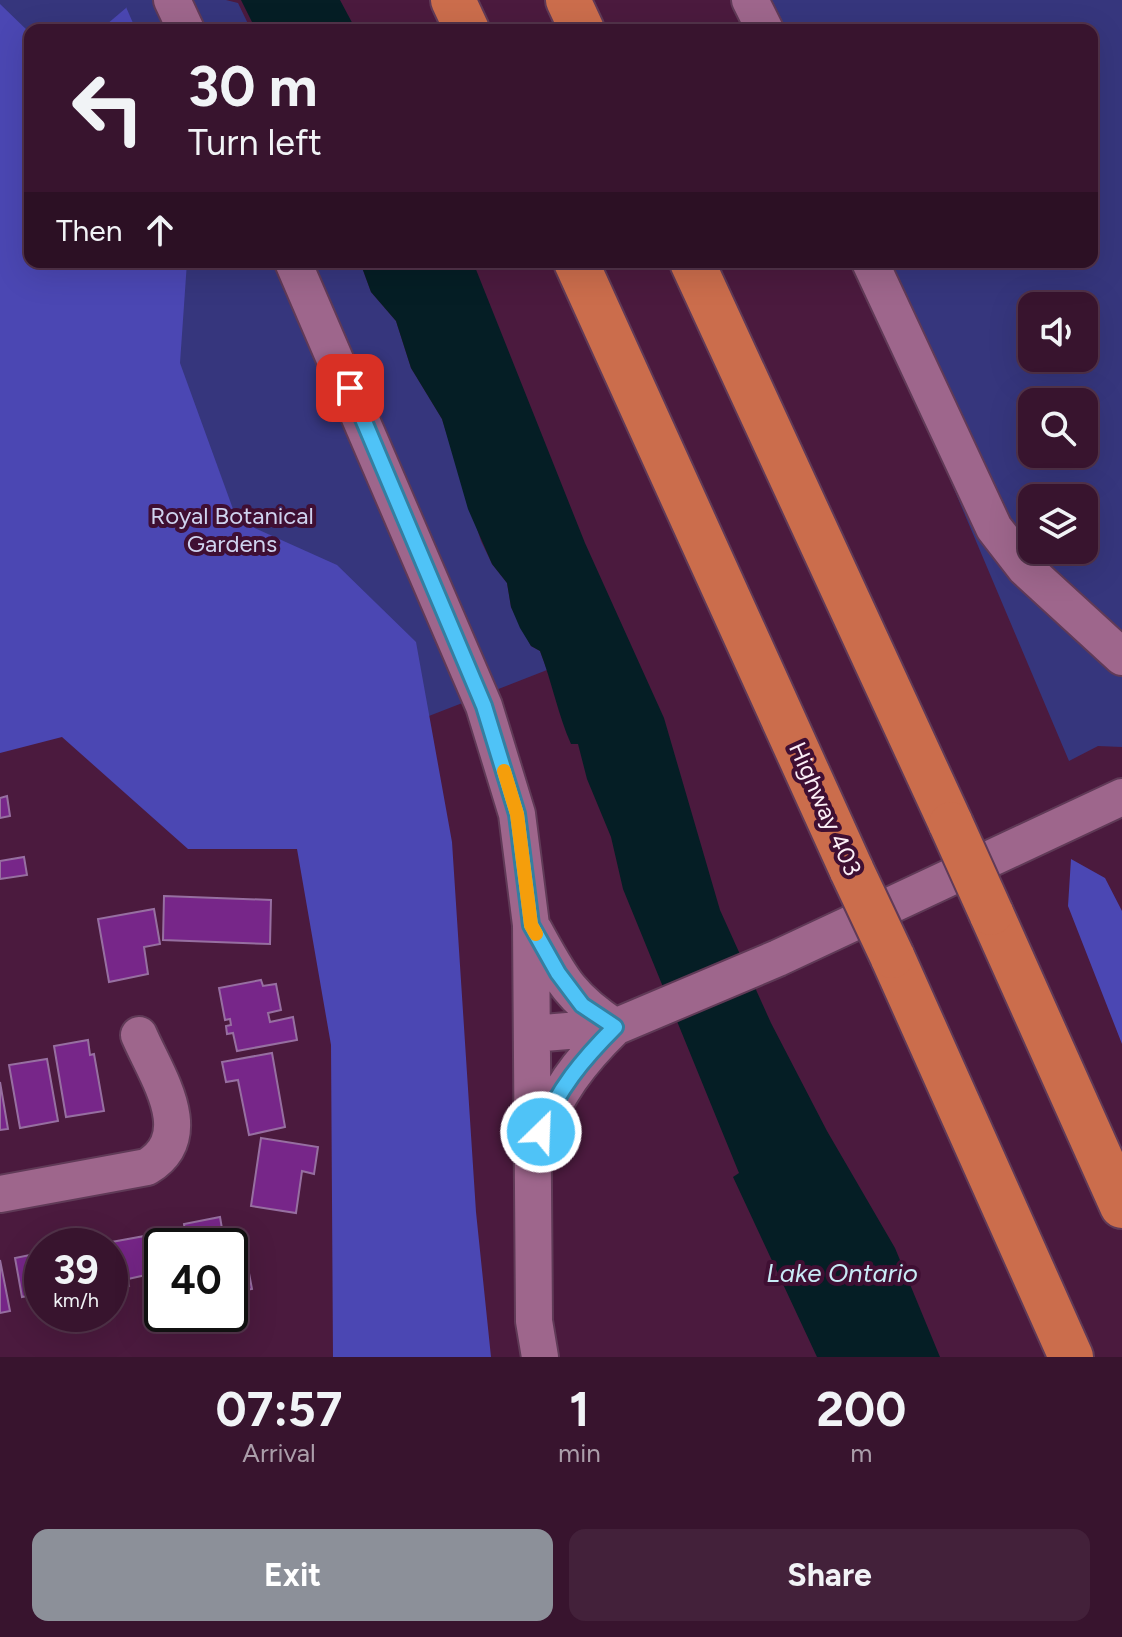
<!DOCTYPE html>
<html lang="en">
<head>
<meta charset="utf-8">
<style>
  :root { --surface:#38142e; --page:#43213a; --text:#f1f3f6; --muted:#ab9eaa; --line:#52334a; --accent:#8c9099 }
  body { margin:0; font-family:Figtree,sans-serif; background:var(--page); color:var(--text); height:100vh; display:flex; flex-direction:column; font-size:30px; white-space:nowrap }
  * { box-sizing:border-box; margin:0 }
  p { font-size:26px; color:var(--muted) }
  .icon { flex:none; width:44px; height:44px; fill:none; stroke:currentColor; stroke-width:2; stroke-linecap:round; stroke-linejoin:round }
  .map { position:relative; height:1357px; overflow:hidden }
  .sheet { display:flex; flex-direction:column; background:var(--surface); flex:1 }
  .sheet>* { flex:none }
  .top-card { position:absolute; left:24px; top:24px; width:1074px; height:244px; border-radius:16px; box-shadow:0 8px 32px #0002,0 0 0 2px var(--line); background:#38142e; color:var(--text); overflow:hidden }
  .tools { position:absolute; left:1018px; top:292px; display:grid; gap:16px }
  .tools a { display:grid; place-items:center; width:80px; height:80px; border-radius:16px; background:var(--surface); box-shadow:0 8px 32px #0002,0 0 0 2px var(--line); font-size:40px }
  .speed { position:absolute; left:24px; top:1228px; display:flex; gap:16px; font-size:40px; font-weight:700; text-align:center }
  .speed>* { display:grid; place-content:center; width:104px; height:104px; border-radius:50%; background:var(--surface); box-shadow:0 8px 32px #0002,0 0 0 2px var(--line); line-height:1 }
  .speed small { font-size:20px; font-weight:400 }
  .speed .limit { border:4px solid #111; border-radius:12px; background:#fff; color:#111 }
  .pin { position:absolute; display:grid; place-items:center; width:68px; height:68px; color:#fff; margin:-34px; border-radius:16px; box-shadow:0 4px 12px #0006 }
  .me { position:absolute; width:88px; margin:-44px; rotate:24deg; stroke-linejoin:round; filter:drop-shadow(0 0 6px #0008) }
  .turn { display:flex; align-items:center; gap:28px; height:168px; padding:0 32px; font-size:36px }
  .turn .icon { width:104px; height:104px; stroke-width:2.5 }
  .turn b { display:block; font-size:56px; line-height:68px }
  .then { display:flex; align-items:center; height:76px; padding:0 32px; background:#0003; gap:16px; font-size:30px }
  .eta { display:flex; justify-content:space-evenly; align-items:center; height:136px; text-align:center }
  .eta b { font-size:48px; font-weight:700; line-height:56px }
  .button { display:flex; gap:16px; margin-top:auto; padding:16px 32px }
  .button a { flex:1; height:92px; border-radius:16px; background:var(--accent); color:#fff; font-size:32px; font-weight:700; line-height:92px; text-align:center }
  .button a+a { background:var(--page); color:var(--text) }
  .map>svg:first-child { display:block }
  .green { fill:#36367d; fill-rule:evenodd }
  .forest { fill:#4b47b3 }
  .water { fill:#051e25 }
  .building { fill:#772689; stroke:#976fa1; stroke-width:2 }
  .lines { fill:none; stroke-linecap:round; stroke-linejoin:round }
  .minor-casing { stroke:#603a57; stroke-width:40 }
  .highway-casing { stroke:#603a57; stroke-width:48 }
  .minor { stroke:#9e668c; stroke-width:36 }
  .highway { stroke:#cb6d4c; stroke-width:44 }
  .highway-bridge-casing { stroke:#603a57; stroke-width:48; stroke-linecap:butt }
  .highway-bridge { stroke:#cb6d4c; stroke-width:44 }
  .route-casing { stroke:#337fa1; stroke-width:20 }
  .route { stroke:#4fc3f7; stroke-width:14 }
  .slow { stroke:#f59e0b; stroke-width:14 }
  .labels { text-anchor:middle; stroke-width:8; stroke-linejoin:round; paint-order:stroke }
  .park-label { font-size:24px; fill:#cfd3ef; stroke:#3f0f33 }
  .street-label { font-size:24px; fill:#fceff7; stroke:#3f0f33 }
  .water-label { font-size:26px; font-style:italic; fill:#c8ebf6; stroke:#3f0f33 }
</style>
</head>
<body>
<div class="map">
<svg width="1122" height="1357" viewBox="0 0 1122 1357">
  <rect width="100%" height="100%" fill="#4b1a3e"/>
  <!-- green -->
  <path class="green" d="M0,0H226L238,3L251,30H30V262H360L371,292L396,321L411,368L442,419L481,541L492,564L507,583L511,607L531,646L540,651L547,670L259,782L130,745L0,724Z
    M747,0H1122V747L1098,746L1069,761L858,262H1092V30H760ZM1032,306H1084V358H1032ZM1032,402H1084V454H1032ZM1032,498H1084V550H1032Z"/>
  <!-- forest -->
  <path class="forest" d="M0,4L30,33V262H187L180,363L237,520L337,565L416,642L452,842L476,1212L491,1357H333L331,1045L297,849H188L62,737L0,753Z
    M126,7L136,30H100L126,8Z
    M1071,859L1105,878L1122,911V1044L1068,906Z"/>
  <!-- water -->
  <path class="water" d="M241,0H340L356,30H256Z
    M360,262H473L585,543L664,718L720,910L771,1023L827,1131L895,1248L940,1357H817L733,1177L739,1173L623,889L611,837L587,779L578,744H571C558,715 552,682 540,651L531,646L520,628L511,607L507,583L492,564L468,509L442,419L411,368L396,321L371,292Z"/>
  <!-- building -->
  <path class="building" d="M7,796L10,816L0,818V798Z
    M24,857L27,875L0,879V861Z
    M164,896L271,900L270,944L163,940Z
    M154,909L160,944L144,947L148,974L109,982L98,919Z
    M261,980L263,986L276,984L281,1010L268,1013L270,1022L293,1017L297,1040L237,1051L233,1033L227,1034L226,1026L231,1025L230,1019L225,1020L219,988Z
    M88,1040L90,1055L94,1054L104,1111L66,1117L54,1046Z
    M272,1053L285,1127L249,1135L238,1080L226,1082L222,1062Z
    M47,1059L58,1121L20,1128L9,1065Z
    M0,1082L8,1129L0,1130Z
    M261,1138L318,1147L314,1174L302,1171L296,1213L251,1206Z
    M220,1217L225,1246H187L184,1224Z
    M172,1231L175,1246H162V1314H182L184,1323L156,1329L146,1275L128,1279L129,1286L110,1289V1246L95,1245Z
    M81,1238L83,1246H42V1293L22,1297L15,1258L40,1253L38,1246Z
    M245,1252L252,1289L230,1293V1255Z
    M0,1260L10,1311L0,1313Z"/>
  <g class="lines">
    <defs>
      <path id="minor" d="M172,0L186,30
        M750,0L765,30
        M293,262L484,706L517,814L531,925L534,1321L540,1357
        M870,262L994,528L1025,568L1122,657
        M534,930C560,977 569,997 615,1027
        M532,1034L615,1027L778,958L1122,797
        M539,1140C555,1094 580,1061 615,1027
        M0,1194L147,1167C199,1135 157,1077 139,1035"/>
      <path id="highway" d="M453,0L467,30
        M568,0L582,30
        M576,262L852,871
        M692,262L951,824
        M991,913L1122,1206
        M892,956L1071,1357"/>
    </defs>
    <!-- minor casing -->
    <use href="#minor" class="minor-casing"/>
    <!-- highway casing -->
    <use href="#highway" class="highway-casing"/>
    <!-- minor -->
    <use href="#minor" class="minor"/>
    <!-- highway -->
    <use href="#highway" class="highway"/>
    <defs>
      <path id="highway-bridge" d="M951,824L991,913
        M852,871L892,956"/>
    </defs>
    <!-- highway-bridge casing -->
    <use href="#highway-bridge" class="highway-bridge-casing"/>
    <!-- highway-bridge -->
    <use href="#highway-bridge" class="highway-bridge"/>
  </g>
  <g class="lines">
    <defs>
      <path id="route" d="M350,388L484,706L517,814L531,925L558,973L582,1005L615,1027C583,1059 557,1090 541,1132"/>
    </defs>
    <!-- route casing -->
    <use href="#route" class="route-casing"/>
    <!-- route -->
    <use href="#route" class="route"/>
    <!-- slow -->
    <path class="slow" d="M504,771L517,814L531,925L536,934"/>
  </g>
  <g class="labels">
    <!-- park labels -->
    <g class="park-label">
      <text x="232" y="524">Royal Botanical<tspan x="232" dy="28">Gardens</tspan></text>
    </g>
    <!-- street labels -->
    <g class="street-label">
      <text transform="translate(825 809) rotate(66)" y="8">Highway 403</text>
    </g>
    <!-- water labels -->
    <g class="water-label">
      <text x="842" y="1282">Lake Ontario</text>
    </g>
  </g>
</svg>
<div class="tools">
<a><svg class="icon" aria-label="sound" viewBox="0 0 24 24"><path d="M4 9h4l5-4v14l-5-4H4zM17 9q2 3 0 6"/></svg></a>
<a><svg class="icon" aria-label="search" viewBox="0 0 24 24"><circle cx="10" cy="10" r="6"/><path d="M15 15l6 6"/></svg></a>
<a><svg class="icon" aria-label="layers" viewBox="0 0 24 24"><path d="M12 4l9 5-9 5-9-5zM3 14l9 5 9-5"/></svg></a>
</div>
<div class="speed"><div>39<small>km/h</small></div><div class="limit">40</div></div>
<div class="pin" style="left:350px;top:388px;background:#d93025"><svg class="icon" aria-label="arrive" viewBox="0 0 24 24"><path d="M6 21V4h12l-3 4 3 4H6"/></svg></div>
<svg class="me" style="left:541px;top:1132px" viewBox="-20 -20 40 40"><circle r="17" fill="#4fc3f7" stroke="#fff" stroke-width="3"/><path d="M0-11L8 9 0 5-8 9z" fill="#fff"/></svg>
<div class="top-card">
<div class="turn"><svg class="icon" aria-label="left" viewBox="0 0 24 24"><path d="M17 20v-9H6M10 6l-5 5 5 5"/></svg><div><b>30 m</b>Turn left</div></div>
<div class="then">Then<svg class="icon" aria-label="ahead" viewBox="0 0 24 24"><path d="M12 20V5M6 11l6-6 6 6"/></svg></div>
</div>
</div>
<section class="sheet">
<div class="eta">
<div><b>07:57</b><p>Arrival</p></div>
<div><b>1</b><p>min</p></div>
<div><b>200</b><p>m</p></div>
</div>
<div class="button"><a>Exit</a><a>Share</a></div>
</section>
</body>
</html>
